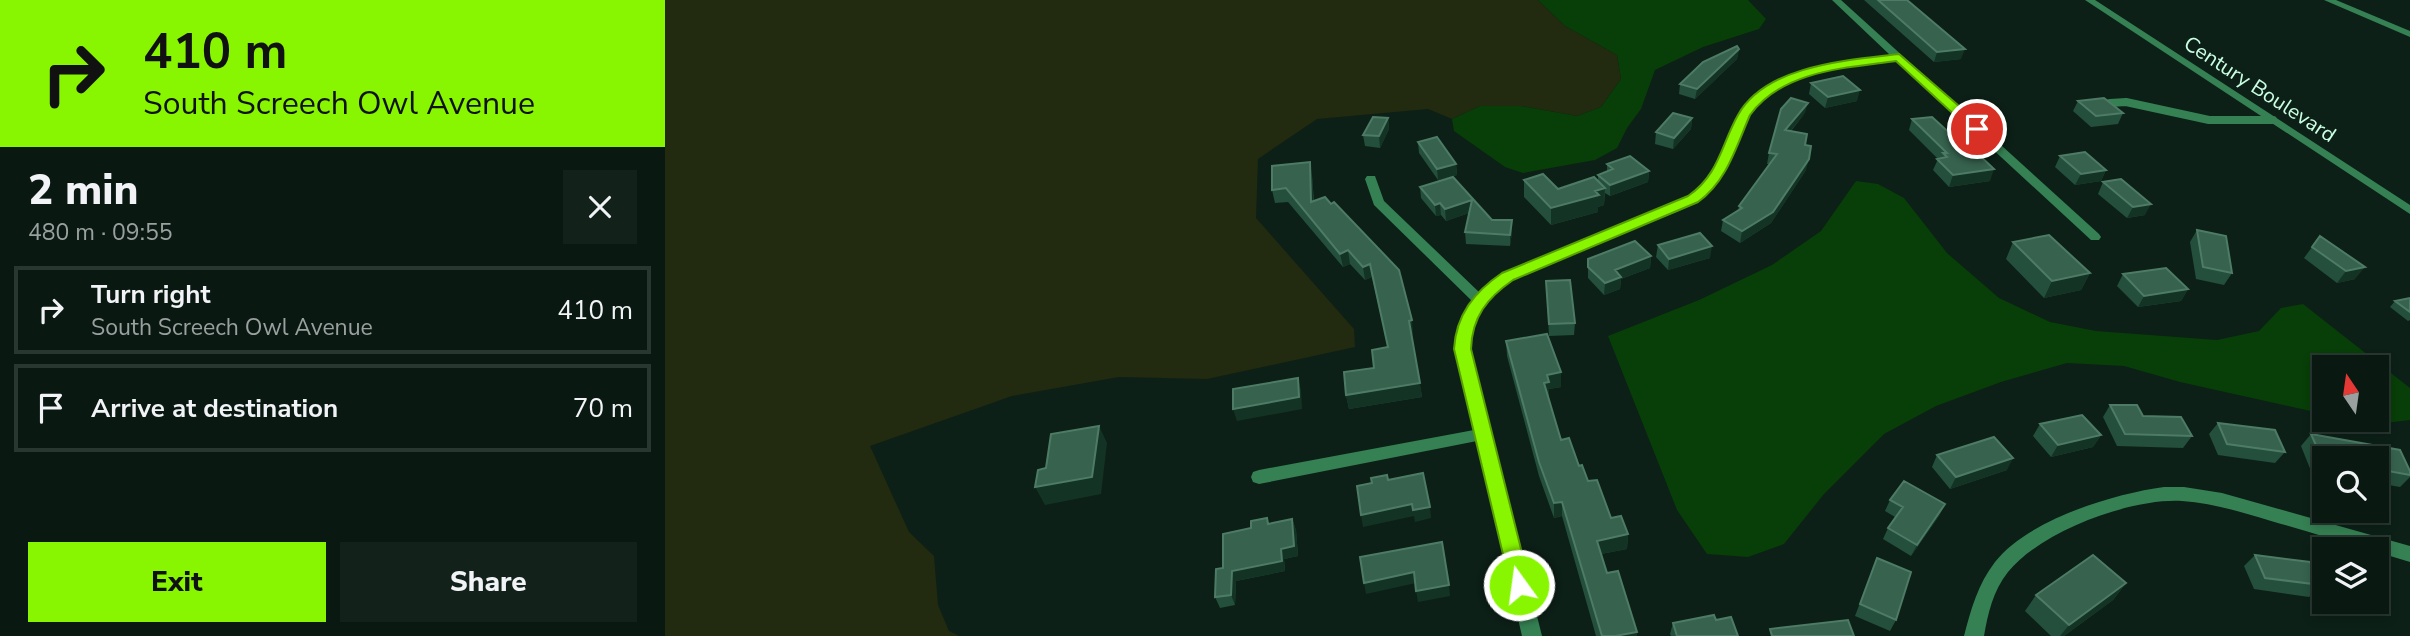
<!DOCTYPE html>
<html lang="en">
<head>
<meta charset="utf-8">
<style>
  :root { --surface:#091811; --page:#12211a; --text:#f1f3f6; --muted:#99a09f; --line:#293731; --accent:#87f600 }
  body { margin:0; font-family:"Nunito Sans",sans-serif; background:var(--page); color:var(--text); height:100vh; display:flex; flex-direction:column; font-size:26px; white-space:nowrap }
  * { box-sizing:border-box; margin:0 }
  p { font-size:23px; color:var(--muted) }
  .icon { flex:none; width:38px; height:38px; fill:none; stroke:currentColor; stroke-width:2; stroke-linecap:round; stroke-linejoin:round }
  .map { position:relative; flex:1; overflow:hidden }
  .side { display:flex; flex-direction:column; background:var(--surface); width:665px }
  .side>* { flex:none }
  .top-card { background:#87f600; color:#111; overflow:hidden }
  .needle { width:46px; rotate:347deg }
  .tools { position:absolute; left:1647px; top:355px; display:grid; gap:14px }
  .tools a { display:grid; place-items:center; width:77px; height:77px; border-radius:0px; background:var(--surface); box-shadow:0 4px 10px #0003,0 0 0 2px var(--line); font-size:35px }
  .pin { position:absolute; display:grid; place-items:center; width:60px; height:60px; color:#fff; margin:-30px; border:4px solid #fff; border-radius:50%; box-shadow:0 2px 7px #0007 }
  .me { position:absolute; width:77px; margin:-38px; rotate:346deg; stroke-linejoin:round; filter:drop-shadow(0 0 5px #0008) }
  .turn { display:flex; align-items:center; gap:24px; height:147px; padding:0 28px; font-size:32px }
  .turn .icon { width:91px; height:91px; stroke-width:2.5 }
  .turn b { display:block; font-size:49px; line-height:60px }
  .round { display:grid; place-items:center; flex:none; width:74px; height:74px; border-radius:0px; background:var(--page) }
  .headline { display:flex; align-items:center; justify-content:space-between; height:119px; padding:0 28px }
  h1 { font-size:42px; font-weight:800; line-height:52px }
  .cta { display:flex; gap:14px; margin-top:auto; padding:14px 28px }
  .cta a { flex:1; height:80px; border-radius:0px; background:var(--accent); color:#111; font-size:28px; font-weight:800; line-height:80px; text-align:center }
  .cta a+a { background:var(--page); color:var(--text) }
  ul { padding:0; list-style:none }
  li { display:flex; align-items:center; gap:21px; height:88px; margin:0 14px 10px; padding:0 14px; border:4px solid var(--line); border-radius:0px }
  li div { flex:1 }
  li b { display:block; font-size:26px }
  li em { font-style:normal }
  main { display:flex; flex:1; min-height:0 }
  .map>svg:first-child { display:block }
  .green { fill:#222a0f }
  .water { fill:#083e07 }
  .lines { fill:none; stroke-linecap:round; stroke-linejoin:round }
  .service { stroke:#358153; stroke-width:8 }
  .minor { fill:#358153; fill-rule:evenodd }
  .wall { fill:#244f3c }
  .shaded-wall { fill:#133425 }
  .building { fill:#36624e; stroke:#4d7b65; stroke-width:2 }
  .route { fill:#87f600; stroke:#58a000; stroke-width:2 }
  .labels { text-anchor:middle; stroke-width:7; stroke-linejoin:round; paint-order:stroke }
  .far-street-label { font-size:21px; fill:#cbffe3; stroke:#0c2017 }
</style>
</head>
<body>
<main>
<section class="side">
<div class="top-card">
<div class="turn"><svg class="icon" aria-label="right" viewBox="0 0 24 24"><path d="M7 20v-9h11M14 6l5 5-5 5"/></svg><div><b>410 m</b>South Screech Owl Avenue</div></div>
</div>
<div class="headline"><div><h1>2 min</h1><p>480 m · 09:55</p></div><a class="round"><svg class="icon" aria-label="close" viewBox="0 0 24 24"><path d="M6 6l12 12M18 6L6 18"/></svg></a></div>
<ul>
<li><svg class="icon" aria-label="right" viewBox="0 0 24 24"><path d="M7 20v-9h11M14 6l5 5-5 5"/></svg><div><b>Turn right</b><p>South Screech Owl Avenue</p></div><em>410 m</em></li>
<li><svg class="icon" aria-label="arrive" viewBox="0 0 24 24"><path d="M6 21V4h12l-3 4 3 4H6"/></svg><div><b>Arrive at destination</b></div><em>70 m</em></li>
</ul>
<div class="cta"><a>Exit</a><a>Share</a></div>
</section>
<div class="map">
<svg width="1745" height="636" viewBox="0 0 1745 636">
  <rect width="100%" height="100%" fill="#0c2017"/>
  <!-- green -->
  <path class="green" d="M0,0H873L900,26L952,55L956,79L936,107L912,116L856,106H815L787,119L763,109L652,119L593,159L591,218L689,329L690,347L542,379L454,377L347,396L205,446L244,532L269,556L273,605L284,631L294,636H0Z"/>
  <!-- water -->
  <path class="water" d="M873,0H1083L1101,19L1094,29L1038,47L990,70L976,109L962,128L952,148L930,160L858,173L840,167L789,131L787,119L815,106H856L912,116L936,107L956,79L952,55L900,26Z
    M1191,181L1213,184L1239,198L1282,253L1334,298L1385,322L1431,331L1552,340L1594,331L1616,308L1638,304L1745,388V420L1720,423L1681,420H1712V368H1659V414L1515,382L1459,366L1402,363L1336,382L1271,406L1219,434L1159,494L1119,544L1083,557L1042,554L1012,510L943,336L1034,300L1107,265L1156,231Z"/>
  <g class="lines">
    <!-- service -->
    <path class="service" d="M1445,103L1461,102L1544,120H1608"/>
    <!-- minor -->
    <path class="minor" d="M1167,0H1176L1434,234L1436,237L1434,240H1426L1231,60C1175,67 1106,71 1078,128C1066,154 1059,183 1034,200C1017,212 994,218 975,226C933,244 890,262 848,280C822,298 808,317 805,349L877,636H857L812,441L594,484L588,482L586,477L588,472L594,470L809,430C799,385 778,343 807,301L709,205L700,179L702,176H710L719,201L815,293L838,274L1024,196C1047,178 1054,155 1067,129C1096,68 1166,63 1225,55Z
      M1420,0H1430L1745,205V214Z
      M1659,0H1671L1745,31V37Z
      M1499,487H1519L1557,493L1745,546V562L1712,552V550H1703C1671,540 1638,530 1606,521C1577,512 1547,503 1517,501C1466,498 1376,531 1343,572C1328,591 1323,613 1319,636H1299C1306,609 1313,584 1330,562C1363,520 1447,494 1499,487Z"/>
  </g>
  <!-- wall -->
  <path class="wall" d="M1199,0H1242L1296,59L1269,62Z
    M1074,49L1072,59L1030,99L1014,94L1015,84Z
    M1146,83L1192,101L1160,108L1144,94Z
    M1413,101L1458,113L1453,124L1426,127L1408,111Z
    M1140,113L1126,131L1140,145L1141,170L1106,223L1075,243L1056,231L1058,220L1073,210L1074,206L1105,164H1102L1104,153Z
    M723,118L724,129L715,148L700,146L698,135Z
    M1027,118L1026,129L1008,149L990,144L991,132Z
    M1247,119L1325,181L1284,187L1268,170L1273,159L1244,130Z
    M753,142L791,164L792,175L773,180L754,153Z
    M1395,156L1441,170L1436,181L1410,185L1390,167Z
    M942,164L984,171L983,182L945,196L940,193L939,205L933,207V212L886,225L859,197V180L893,189L933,181V175L942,171Z
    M647,175L649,202L660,197L748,334H746L757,397L684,409L681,395L709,368L723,348L707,277L700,280L685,264L678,267L623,202L610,203L607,190Z
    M1438,182L1480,215L1462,218L1433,194Z
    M755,187L827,220H847V232L845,246L801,244L800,232L804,213L781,221L776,215L771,216L756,198Z
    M1532,230L1567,273L1559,285L1531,279L1525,242Z
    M1655,236L1690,279L1672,283L1639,258Z
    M1348,242L1425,273L1416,290L1379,298L1341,259Z
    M993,245L1045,258L1003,270L991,257Z
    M986,256L985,268L956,279L955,289L939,295L923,278V259Z
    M1458,274L1523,289L1516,301L1473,307L1452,286Z
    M881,281L910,323L909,335L884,336Z
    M1745,298V320L1743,321L1725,307L1730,301Z
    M841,341L896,372V387L884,389V397H883L896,440L946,518L963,534L962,549L936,554L942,573L972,632V636H931L897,516L889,518L874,476L842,356Z
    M1445,405L1527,436L1518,448L1452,446L1438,417Z
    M1553,423L1620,452L1610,463L1553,455L1544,434Z
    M1375,424L1436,435L1428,447L1386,457L1368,436Z
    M1646,434L1745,471V477L1735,487L1712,483V458H1659V473L1646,471L1636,446Z
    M1272,455L1342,470L1285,489L1267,467Z
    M1225,500L1280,504L1274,516L1246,556L1218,539L1223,528L1230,517L1220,511Z
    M627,519L631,530L633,556L619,559L620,571L571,581L570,605L555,608L550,597L604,524Z
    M1590,555L1656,585L1644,597L1589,589L1579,566Z
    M1212,558L1231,620L1225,631L1190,616Z
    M1461,583L1448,600L1399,636H1386L1360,611L1371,595Z
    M1051,620L1073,636H1006L1005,634L1008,623Z"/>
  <!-- shaded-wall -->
  <path class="shaded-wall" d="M1074,49L1072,59L1030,99L1032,89Z
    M1300,49L1296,59L1269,62L1272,52Z
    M1195,90L1192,101L1160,108L1163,97Z
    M1143,103L1140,113L1117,141L1120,130Z
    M723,118L724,129L715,148L714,136Z
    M1027,118L1026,129L1008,149L1009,138Z
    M1144,159L1141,170L1106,223L1075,243L1077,231Z
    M645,162L647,175L649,216L646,202Z
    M791,164L792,175L773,180L772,169Z
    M1329,169L1325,181L1284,187L1288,175Z
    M1441,170L1436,181L1410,185L1416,174Z
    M984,171L983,182L945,196V185Z
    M940,188L939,205L933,207V212L886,225V208Z
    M807,200V212L781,221L780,209Z
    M775,203L776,215L771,216L770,205Z
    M1486,204L1480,215L1462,218L1468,207Z
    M847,220V232L845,246V235Z
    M1047,246L1045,258L1003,270L1004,259Z
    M683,250L685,264L678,267L675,254Z
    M986,256L985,268L956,279L955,289L939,295L940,283L950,270Z
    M705,264L707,277L700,280L698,267Z
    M1700,267L1690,279L1672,283L1681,271Z
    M1425,273L1416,290L1379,298L1387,281Z
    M1523,289L1516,301L1473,307L1479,296Z
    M747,320L748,334L746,335L744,321Z
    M896,372V387L884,389V397L879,398V383L882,375Z
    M633,378L636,390L637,409L572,421L568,409Z
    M755,383L757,397L684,409L681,395Z
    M434,426L442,443L436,494L380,505L370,487Z
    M1436,435L1428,447L1386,457L1393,445Z
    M1348,458L1342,470L1285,489L1291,477Z
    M897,502V516L889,518V503Z
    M747,504L749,516L698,527L696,515Z
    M1280,504L1274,516L1246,556L1252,545Z
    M765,507L766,518L750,522L748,510Z
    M627,519L631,530L633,556L619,559L620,571L571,581L570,605L566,595L567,571Z
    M963,534L962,549L931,555L932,541Z
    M749,572L751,583L701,594L699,583Z
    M1461,583L1448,600L1399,636H1395L1404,625Z
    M784,585L785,596L753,602L751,591Z
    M972,632V636H950Z"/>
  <!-- building -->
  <path class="building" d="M1213,0H1242L1300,49L1272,52Z
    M1072,46L1074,49L1032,89L1015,84L1038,62Z
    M1178,76L1195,90L1163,97L1146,83Z
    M1126,98L1143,103L1120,130L1142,134L1140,145L1146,146L1144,159L1108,212L1077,231L1058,220L1077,208L1074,206L1112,154L1104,153L1116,109Z
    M1439,98L1458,113L1431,116L1413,101Z
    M1008,113L1027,118L1009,138L991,132Z
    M708,117L723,118L714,136L698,135Z
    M1267,117L1303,150L1308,149L1329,169L1288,175L1272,159L1282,157L1278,153H1282L1247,119Z
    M772,137L791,164L772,169L753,142Z
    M1420,152L1441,170L1416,174L1395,156Z
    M965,156L984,171L945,185L933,175L948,169L942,164Z
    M645,162L646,202L660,197L666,204L669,202L734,270L747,320L744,321L755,383L681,395L679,372L709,368L707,350L723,347L705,264L698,267L683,250L675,254L621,188L607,190V166Z
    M878,174L893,189L929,177L940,188L930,191L934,195L886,208L859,180Z
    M788,177L827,220H847L845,235L800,232L807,200L780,209L775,203L770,205L755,187Z
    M1456,179L1486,204L1468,207L1438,182Z
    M1532,230L1561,236L1567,273L1538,267Z
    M1035,233L1047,246L1004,259L993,245Z
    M1384,235L1425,273L1387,281L1348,242Z
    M1655,236L1700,267L1681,271L1647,247Z
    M970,241L986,256L950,270L956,277L940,283L923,267V259Z
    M1501,268L1523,289L1479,296L1458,274Z
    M905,280L910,323L884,324L881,281Z
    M1745,298V312L1730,301Z
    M882,334L896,372L882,375L884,382L879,383L896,440L904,438L914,466L917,465L923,481L932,480L946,518L956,516L963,534L932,541L942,573L953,571L972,632L950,636H937L897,502L889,503L874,462L841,341Z
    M633,378L634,397L568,409V389Z
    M1445,405H1472L1478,416L1516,417L1527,436L1460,434Z
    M1417,415L1436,435L1393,445L1375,424Z
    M1553,423L1610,430L1620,452L1562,444Z
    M434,426L427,477L370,487L373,470L381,468L386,434Z
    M1646,434L1735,450L1745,471V475L1712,469V458L1657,459Z
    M1329,437L1348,458L1291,477L1272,455Z
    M758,473L765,507L748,510L747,504L696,515L692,486L707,483L706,478L722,475L723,480Z
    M1239,481L1280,504L1252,545L1223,528L1238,507L1225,500Z
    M602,518L603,524L627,519L629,546L616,549L617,561L567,571L566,595L550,597L551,569L558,568V534L586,528V521Z
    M777,542L784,585L751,591L749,572L699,583L695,557Z
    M1428,555L1461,583L1404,625L1371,595Z
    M1590,555L1645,562L1656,585L1600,578Z
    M1212,558L1246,572L1231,620L1195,604Z
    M1049,615L1051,620L1066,617L1073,636H1012L1008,623Z
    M1183,620L1189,636H1107L1105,629Z"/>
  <!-- route -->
  <path class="route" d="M1234,54L1317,126V132H1308L1231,61C1181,68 1118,70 1085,115C1071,147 1062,181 1033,202L848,280C822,298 807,317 806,349L865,585L862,592L854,595L847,592L789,349C791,315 809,292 837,273L1023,196C1054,175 1056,145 1073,115C1101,65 1183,60 1234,54Z"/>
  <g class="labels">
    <!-- far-street labels -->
    <g class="far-street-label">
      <text transform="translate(1595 89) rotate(33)" y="7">Century Boulevard</text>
    </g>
  </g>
</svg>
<div class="tools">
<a><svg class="needle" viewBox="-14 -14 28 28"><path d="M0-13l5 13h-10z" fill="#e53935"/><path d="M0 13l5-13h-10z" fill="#99a09f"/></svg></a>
<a><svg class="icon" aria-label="search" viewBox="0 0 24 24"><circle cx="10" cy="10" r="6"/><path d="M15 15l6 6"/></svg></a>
<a><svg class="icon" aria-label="layers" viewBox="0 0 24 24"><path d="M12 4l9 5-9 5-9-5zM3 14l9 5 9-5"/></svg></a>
</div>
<div class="pin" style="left:1312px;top:129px;background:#d93025"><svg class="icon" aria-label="arrive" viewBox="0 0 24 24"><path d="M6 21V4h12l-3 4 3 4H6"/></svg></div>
<svg class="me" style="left:854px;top:585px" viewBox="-20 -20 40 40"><circle r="17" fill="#87f600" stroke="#fff" stroke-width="3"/><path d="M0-11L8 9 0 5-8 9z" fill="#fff"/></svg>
</div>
</main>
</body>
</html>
